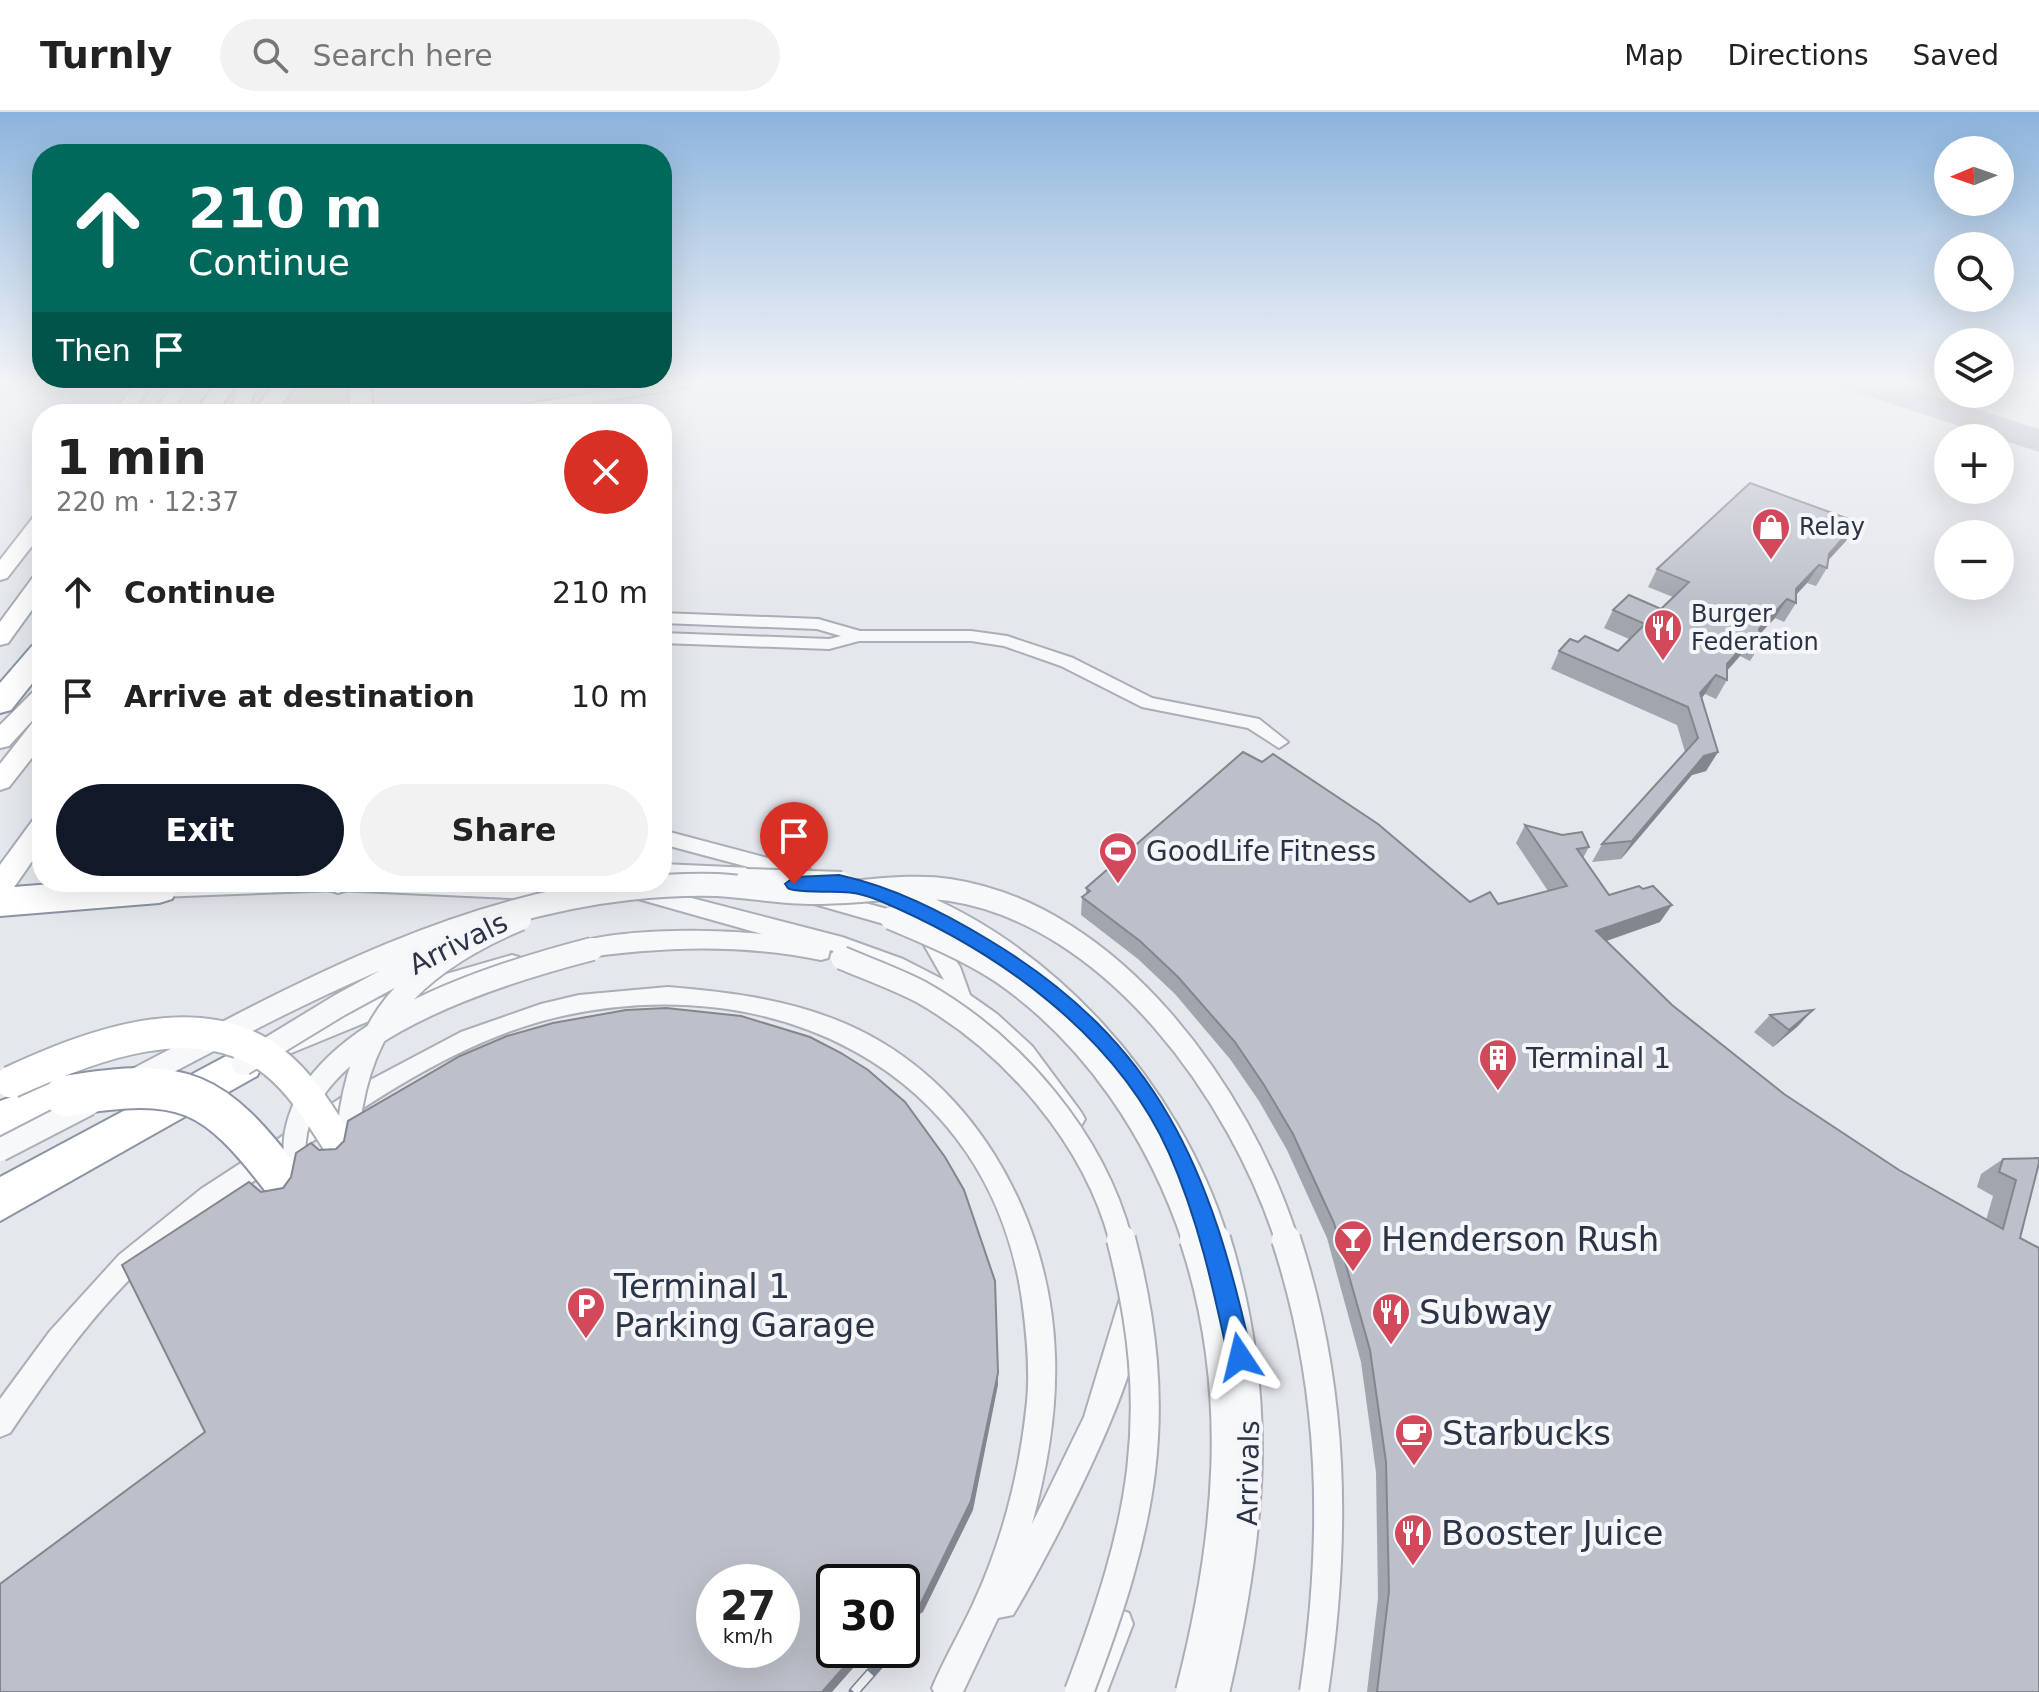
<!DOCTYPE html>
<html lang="en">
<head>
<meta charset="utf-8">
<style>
  :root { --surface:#fff; --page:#f2f2f2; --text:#222; --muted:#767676; --line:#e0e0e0; --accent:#111827 }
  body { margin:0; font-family:"DejaVu Sans",sans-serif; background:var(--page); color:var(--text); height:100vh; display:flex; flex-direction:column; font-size:30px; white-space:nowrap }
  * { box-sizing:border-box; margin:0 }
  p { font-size:26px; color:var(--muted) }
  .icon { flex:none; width:44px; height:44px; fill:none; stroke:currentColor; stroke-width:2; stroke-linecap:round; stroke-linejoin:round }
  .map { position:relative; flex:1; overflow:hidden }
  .panel { position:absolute; left:32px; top:292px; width:640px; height:488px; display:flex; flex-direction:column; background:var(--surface); border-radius:32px; box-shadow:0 8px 32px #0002 }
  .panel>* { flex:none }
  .top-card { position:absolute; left:32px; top:32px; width:640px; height:244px; border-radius:32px; box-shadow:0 8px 32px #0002; background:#00695c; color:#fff; overflow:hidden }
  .needle { width:52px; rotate:268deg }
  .buttons { position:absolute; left:1934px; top:24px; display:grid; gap:16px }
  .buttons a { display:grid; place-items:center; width:80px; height:80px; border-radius:50%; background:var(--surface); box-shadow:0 8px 32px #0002; font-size:40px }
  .speed { position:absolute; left:696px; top:1452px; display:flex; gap:16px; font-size:40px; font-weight:700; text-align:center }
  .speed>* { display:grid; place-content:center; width:104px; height:104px; border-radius:50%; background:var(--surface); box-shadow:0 8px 32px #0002; line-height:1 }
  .speed small { font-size:20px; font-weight:400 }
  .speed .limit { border:4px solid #111; border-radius:12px; background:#fff; color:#111 }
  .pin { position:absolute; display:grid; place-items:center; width:68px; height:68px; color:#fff; margin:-82px -34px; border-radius:50% 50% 50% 0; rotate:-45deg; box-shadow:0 0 8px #0007 }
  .pin .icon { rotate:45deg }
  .me { position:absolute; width:88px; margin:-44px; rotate:350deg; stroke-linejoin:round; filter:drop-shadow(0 0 6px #0008) }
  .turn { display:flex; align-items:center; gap:28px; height:168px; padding:0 24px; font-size:36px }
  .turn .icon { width:104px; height:104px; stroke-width:2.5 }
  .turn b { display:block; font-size:56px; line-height:68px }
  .then { display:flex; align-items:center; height:76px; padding:0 24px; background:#0003; gap:16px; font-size:30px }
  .round { display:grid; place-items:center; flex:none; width:84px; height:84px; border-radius:42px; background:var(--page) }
  .head { display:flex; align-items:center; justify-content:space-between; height:136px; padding:0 24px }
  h1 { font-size:48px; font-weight:800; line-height:60px }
  .button { display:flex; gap:16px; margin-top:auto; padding:16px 24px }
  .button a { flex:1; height:92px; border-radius:48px; background:var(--accent); color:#fff; font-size:32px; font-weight:800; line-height:92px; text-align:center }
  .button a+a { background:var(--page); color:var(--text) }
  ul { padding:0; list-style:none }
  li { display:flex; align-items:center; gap:24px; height:104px; padding:0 24px }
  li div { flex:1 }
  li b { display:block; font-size:30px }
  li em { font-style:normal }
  header { display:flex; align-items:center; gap:48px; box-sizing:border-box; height:112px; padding:0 40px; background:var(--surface); border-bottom:2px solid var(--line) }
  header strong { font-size:38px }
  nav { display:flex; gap:44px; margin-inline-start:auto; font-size:28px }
  .search { width:560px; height:72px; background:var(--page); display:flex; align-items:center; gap:20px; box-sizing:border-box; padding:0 28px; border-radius:44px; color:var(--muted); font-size:30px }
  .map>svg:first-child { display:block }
  .green { fill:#c9d6c5 }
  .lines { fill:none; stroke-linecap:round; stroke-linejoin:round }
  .taxiway { fill:#b0b6c1; fill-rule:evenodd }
  .street-casing { stroke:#a9aeb7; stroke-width:4 }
  .secondary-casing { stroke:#a9aeb7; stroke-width:4 }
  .highway-casing { stroke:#8b94a3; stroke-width:4 }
  .street { fill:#f7f8fa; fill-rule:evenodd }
  .secondary { fill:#fff; fill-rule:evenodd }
  .highway { fill:#fff; fill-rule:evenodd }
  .rail-casing { stroke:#7d8696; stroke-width:11 }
  .rail { stroke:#f4f6f9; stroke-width:8; stroke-dasharray:25; stroke-linecap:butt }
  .street-bridge-far2-casing { stroke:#a9aeb7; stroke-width:22; stroke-linecap:butt }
  .street-bridge-far1-casing { stroke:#a9aeb7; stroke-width:26; stroke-linecap:butt }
  .street-bridge-casing { stroke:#a9aeb7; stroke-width:32; stroke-linecap:butt }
  .secondary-bridge-casing { stroke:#a9aeb7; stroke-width:35; stroke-linecap:butt }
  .highway-bridge-casing { stroke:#8b94a3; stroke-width:44; stroke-linecap:butt }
  .street-bridge-far2 { stroke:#f7f8fa; stroke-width:18 }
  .street-bridge-far1 { stroke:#f7f8fa; stroke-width:22 }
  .street-bridge { stroke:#f7f8fa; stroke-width:28 }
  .secondary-bridge { stroke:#fff; stroke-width:31 }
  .highway-bridge { stroke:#fff; stroke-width:40 }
  .wall { fill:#a1a5ae }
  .shaded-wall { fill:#83868d }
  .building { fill:#bbc0ca; stroke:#83868d; stroke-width:2; fill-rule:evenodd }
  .route { fill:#1a73e8; stroke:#114b97; stroke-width:2 }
  .labels { text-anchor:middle; stroke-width:8; stroke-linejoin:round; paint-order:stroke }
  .far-poi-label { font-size:24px; fill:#2b3445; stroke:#f4f6f9; text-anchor:start }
  .poi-label { font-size:28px; fill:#2b3445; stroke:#f4f6f9; text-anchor:start }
  .street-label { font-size:28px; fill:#2b3445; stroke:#f4f6f9 }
  .near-poi-label { font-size:34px; fill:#2b3445; stroke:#f4f6f9; text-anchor:start }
</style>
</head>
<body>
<header>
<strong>Turnly</strong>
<div class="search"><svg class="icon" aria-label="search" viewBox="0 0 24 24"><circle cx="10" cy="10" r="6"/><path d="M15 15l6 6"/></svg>Search here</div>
<nav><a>Map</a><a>Directions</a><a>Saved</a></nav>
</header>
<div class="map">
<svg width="2039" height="1580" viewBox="0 0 2039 1580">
  <rect width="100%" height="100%" fill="#e4e7ec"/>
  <!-- green -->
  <path class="green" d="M297,269H347L348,294H343L342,302H271Z"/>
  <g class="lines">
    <!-- taxiway -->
    <path class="taxiway" d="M1838,269H1887L2039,317V340L1843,276Z"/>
    <defs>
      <path id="street" d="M662,501L818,507L860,519H971L1007,524L1073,546L1152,586L1259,607L1288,630L1279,636L1248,616L1142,595L1061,554L1004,534L971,529H859L829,537L662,531V521L829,527L841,524L817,517L662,511Z
        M662,718L809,757L819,764L809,771L774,762L772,769L765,771L662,766V752L752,756L662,732Z
        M157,770H490L571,773L581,781L571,789L338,778L159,785L149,777Z
        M645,774L842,825L903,847L944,868L916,819L919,813H933L960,855L970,883L997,902L1032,934L1081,1000L1085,1007L1081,1014L1073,1017L1065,1014C1005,922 946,876 841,841L830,838L828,846L821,848C738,831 658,835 575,847L568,845L565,839L568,833C620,816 706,817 762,822L638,787L635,782L638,777Z
        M814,777L898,800L901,806L898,812L891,814L807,790L804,785L807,780Z
        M512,843L519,845L522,851L519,857L435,882L284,944L276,942L273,935L276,928L422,869Z
        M668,875C726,880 779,886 834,907C970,959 1051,1103 1055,1244C1057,1301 1047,1357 1032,1412L1084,1305L1121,1183L1130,1179L1139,1183C1161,1234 1044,1452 1013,1503L998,1506L963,1580H934L932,1576C944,1547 961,1519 974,1490C1003,1427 1020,1359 1027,1290C1030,1258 1027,1227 1023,1195C993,954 764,849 542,909C450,935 370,991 291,1044C238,1080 185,1113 139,1158C89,1206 49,1264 10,1321L0,1325V1287L50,1219L119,1143L201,1077L359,974L461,920L541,892L579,883Z
        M1118,1497L1129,1501L1133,1512L1107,1580H1083L1079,1572L1107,1501Z"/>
      <path id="secondary" d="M138,269H156L130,302H112Z
        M176,269H193L170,302H152Z
        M241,269H258L247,302H229Z
        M661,269H702L693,274L526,302H491L494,298Z
        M42,401V421L7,466L0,468V448L35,403Z
        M42,463V484L8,531L0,533V510L34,464Z
        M42,576V598L9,634L0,636V613L34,579Z
        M42,608V633L9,675L0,678V652L33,610Z
        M42,705V735L10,781L0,784V753L33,708Z
        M321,770H351L352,771L348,778L338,781L325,777Z"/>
      <path id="highway" d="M217,269H239L216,302H194Z
        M277,269H299L274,302H251Z
        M348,269H370L373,302H351Z
        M42,531V559L11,598L0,601V571L32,534Z
        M78,770H173L177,777L172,787L159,791L0,804V776Z
        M243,935L257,940L263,952L257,964L0,1109V1065Z
        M65,966L80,971L86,984L80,997L0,1027V989Z"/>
    </defs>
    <!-- street casing -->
    <use href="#street" class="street-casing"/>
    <!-- secondary casing -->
    <use href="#secondary" class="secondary-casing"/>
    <!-- highway casing -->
    <use href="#highway" class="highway-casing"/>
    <!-- street -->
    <use href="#street" class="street"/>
    <!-- secondary -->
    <use href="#secondary" class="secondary"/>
    <!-- highway -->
    <use href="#highway" class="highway"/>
    <defs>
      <path id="rail" d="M854,1580L891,1538"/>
    </defs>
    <!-- rail casing -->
    <use href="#rail" class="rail-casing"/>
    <!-- rail -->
    <use href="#rail" class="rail"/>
    <defs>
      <path id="street-bridge-far2" d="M746,766L842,769"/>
      <path id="street-bridge-far1" d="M892,782C1043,833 1171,979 1217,1129
        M891,806C929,822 967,838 1001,860C1094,924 1159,1023 1194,1129
        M842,846C868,857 896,867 921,880C1013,932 1094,1026 1121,1129
        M243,952L340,893L474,820
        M131,970C288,888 449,797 628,777C657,774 688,772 717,773C749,775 781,781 813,781C859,782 905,771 950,778C1113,803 1240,982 1287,1129
        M347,1034C354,912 411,853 520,807
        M0,1038L89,992
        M298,1065C263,930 495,862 592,837"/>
      <path id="street-bridge" d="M1286,1127C1335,1277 1337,1425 1314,1580
        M1079,1580C1143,1412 1167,1304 1121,1127
        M1190,1580C1229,1429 1244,1278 1194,1127
        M1215,1580C1252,1420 1265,1286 1216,1127"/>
      <path id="secondary-bridge" d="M11,970C87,935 199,890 274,950C303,973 322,1006 342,1037"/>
      <path id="highway-bridge" d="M65,984C185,964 213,977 286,1073"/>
    </defs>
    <!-- street-bridge-far2 casing -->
    <use href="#street-bridge-far2" class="street-bridge-far2-casing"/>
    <!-- street-bridge-far1 casing -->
    <use href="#street-bridge-far1" class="street-bridge-far1-casing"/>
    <!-- street-bridge casing -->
    <use href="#street-bridge" class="street-bridge-casing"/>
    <!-- secondary-bridge casing -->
    <use href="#secondary-bridge" class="secondary-bridge-casing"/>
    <!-- highway-bridge casing -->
    <use href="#highway-bridge" class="highway-bridge-casing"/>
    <!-- street-bridge-far2 -->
    <use href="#street-bridge-far2" class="street-bridge-far2"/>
    <!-- street-bridge-far1 -->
    <use href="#street-bridge-far1" class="street-bridge-far1"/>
    <!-- street-bridge -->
    <use href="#street-bridge" class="street-bridge"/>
    <!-- secondary-bridge -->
    <use href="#secondary-bridge" class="secondary-bridge"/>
    <!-- highway-bridge -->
    <use href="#highway-bridge" class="highway-bridge"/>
  </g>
  <!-- wall -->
  <path class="wall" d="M1846,429L1828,448L1827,456L1816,474L1807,471L1796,483V491L1784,510L1775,506L1760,522L1762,530L1750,549L1740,544L1727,559V568L1716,587L1705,582L1702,586L1718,640L1706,659L1692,663L1621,747L1592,750L1602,732L1685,640L1677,613L1551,557L1559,539L1578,530L1618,539L1629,527L1604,516L1613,498L1661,497L1673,485L1648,475L1657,457Z
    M1525,713L1589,735L1583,746L1609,783L1660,810L1607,829L1672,893L1784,982L1899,1058L1986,1108L1993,1084L1977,1075L1981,1062L2003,1047L2039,1046L2020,1126L2039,1580H1367L1378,1486L1376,1360L1361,1250L1327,1126L1287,1038L1259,989L1230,947L1175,882L1138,847L1081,803L1082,785L1086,782V776L1470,790L1498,792L1548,779L1516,731Z
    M1813,898L1797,915L1773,935L1754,920L1770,903Z"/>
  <!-- shaded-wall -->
  <path class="shaded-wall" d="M1857,410L1846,429L1823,454L1829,442Z
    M1819,453L1807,471L1790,489L1796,477Z
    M1787,487L1775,506L1755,527L1759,517Z
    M1751,526L1740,544L1721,565L1727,552Z
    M1716,563L1705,582L1689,599L1700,581Z
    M1718,640L1706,659L1692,663L1621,747L1632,729L1704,644Z
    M1672,793L1660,810L1585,836L1596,819Z
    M1813,898L1797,915L1773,935L1789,918Z
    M995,1169L998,1273L973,1398L923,1500L902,1513V1504Z
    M859,1538H869L832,1580H822Z"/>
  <!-- building -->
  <path class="building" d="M1750,371L1857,410L1829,442L1827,456L1819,453L1796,477V491L1787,487L1759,517L1762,530L1751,526L1727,552V568L1716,563L1700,581L1718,640L1704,644L1632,729L1602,732L1698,626L1688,595L1559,539L1570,527L1578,530L1585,524L1618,539L1645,512L1613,498L1629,483L1661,497L1689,470L1657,457Z
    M1243,640L1262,650L1273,642L1378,712L1470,790L1490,780L1498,792L1567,774L1525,713L1562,723L1582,720L1589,735L1577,737L1609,783L1639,774L1643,777L1653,774L1672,793L1596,819L1672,893L1784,982L1899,1058L2003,1117L2016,1068L1999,1060L2003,1047L2039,1046V1051L2020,1126L2039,1136V1580H1377L1389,1479L1386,1350L1370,1238L1334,1111L1293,1022L1264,973L1235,930L1178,865L1140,829L1082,785L1090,779L1086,776Z
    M666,896L741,904L810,925L841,941L868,958L905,990L945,1045L964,1078L995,1169L998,1261L971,1389L920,1493L902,1504V1470H834V1538H859L822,1580H0V1472L205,1320L122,1153L249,1070L261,1080L283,1076L291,1065L296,1041L311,1031L319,1038L336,1037L344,1029L348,1009L460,944L507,924L553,911L626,898ZM714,1470H782V1538H714Z
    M1813,898L1789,918L1770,903Z"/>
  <!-- sky -->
  <linearGradient id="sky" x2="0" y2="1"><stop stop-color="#8bb4dd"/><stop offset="0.55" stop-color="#f3f4f6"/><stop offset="1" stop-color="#f3f4f6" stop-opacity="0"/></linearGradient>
  <rect width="2039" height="490" fill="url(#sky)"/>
  <!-- route -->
  <path class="route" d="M839,763C893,775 941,799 989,828C1160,931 1211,1058 1252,1245L1248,1254L1240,1257L1231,1254L1228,1245C1213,1175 1198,1107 1169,1041C1115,921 995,837 878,788C843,774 827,783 794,778C787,777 789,777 785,772L794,765Z"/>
  <!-- icons -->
  <defs>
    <symbol id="shop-pin" viewBox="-11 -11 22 30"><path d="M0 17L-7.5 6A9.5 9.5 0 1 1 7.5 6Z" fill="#d1495b" stroke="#f4f6f9"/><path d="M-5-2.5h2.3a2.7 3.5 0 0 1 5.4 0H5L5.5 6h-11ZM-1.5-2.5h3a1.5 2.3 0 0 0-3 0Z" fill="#fff"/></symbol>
    <symbol id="restaurant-pin" viewBox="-11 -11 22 30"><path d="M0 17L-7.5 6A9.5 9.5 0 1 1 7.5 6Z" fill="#d1495b" stroke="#f4f6f9"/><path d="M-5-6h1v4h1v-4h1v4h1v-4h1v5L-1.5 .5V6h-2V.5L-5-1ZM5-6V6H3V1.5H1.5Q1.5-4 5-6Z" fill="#fff"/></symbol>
    <symbol id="stadium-pin" viewBox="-11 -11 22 30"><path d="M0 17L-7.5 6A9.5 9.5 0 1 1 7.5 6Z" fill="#d1495b" stroke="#f4f6f9"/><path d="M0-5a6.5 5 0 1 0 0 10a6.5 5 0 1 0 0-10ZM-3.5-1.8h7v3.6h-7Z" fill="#fff"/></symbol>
    <symbol id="building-pin" viewBox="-11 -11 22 30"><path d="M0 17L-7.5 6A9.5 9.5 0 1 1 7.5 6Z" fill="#d1495b" stroke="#f4f6f9"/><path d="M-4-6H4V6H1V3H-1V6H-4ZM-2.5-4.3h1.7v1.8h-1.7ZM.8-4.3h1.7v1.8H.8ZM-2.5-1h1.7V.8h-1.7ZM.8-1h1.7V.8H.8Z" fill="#fff"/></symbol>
    <symbol id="bar-pin" viewBox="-11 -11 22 30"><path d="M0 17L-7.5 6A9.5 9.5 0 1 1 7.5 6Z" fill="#d1495b" stroke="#f4f6f9"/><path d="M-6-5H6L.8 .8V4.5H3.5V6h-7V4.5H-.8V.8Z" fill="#fff"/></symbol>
    <symbol id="parking-pin" viewBox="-11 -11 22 30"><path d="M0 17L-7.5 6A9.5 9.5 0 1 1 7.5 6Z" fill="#d1495b" stroke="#f4f6f9"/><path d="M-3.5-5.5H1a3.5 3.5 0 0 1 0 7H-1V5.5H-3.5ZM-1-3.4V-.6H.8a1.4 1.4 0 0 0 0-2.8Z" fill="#fff"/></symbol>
    <symbol id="cafe-pin" viewBox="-11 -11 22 30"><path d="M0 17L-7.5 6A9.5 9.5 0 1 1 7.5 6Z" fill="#d1495b" stroke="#f4f6f9"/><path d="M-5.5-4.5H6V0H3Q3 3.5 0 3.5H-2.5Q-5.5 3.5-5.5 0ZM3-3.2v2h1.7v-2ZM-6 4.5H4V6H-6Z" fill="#fff"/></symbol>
  </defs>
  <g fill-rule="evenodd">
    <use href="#shop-pin" x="1749" y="393" width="44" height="60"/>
    <use href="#restaurant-pin" x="1641" y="494" width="44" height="60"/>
    <use href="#stadium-pin" x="1096" y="717" width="44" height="60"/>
    <use href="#building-pin" x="1476" y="924" width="44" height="60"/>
    <use href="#bar-pin" x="1331" y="1105" width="44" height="60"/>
    <use href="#parking-pin" x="564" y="1172" width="44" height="60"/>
    <use href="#restaurant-pin" x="1369" y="1178" width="44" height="60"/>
    <use href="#cafe-pin" x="1392" y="1299" width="44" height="60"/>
    <use href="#restaurant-pin" x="1391" y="1399" width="44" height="60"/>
  </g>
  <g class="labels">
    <!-- far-poi labels -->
    <g class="far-poi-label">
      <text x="1799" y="423">Relay</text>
      <text x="1691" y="510">Burger<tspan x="1691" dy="28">Federation</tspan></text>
    </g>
    <!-- poi labels -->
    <g class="poi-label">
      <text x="1146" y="749">GoodLife Fitness</text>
      <text x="1526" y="956">Terminal 1</text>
    </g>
    <!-- street labels -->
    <g class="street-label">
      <text transform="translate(458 831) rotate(-26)" y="10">Arrivals</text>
      <text transform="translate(1248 1361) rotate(-89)" y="10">Arrivals</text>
    </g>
    <!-- near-poi labels -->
    <g class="near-poi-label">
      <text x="1381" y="1139">Henderson Rush</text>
      <text x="614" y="1186">Terminal 1<tspan x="614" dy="39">Parking Garage</tspan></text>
      <text x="1419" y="1212">Subway</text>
      <text x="1442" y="1333">Starbucks</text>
      <text x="1441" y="1433">Booster Juice</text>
    </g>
  </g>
</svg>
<div class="buttons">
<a><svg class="needle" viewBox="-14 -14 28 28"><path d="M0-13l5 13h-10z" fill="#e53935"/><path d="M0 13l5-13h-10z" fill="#767676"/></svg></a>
<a><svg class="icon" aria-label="search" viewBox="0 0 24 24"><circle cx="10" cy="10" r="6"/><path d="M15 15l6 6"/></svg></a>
<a><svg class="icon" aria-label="layers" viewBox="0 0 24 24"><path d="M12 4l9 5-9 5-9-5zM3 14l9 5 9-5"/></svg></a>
<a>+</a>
<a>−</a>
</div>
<div class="speed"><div>27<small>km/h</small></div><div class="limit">30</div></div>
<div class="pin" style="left:794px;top:772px;background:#d93025"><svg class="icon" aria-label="arrive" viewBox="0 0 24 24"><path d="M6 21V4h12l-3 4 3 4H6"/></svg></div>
<svg class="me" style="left:1240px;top:1245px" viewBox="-20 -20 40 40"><path d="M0-17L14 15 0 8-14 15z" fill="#1a73e8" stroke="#fff" stroke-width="4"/></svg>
<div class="top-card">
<div class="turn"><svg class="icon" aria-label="ahead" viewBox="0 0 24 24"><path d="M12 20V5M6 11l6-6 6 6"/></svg><div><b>210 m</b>Continue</div></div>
<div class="then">Then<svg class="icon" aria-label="arrive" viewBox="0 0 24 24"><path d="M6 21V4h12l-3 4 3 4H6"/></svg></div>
</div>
<section class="panel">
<div class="head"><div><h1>1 min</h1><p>220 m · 12:37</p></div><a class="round" style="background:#d93025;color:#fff"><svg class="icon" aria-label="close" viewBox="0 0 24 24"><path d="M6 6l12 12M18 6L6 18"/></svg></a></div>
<ul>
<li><svg class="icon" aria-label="ahead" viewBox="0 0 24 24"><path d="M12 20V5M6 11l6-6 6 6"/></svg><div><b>Continue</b></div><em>210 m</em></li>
<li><svg class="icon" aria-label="arrive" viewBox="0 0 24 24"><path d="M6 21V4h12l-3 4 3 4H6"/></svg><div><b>Arrive at destination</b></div><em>10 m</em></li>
</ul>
<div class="button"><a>Exit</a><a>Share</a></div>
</section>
</div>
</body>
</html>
